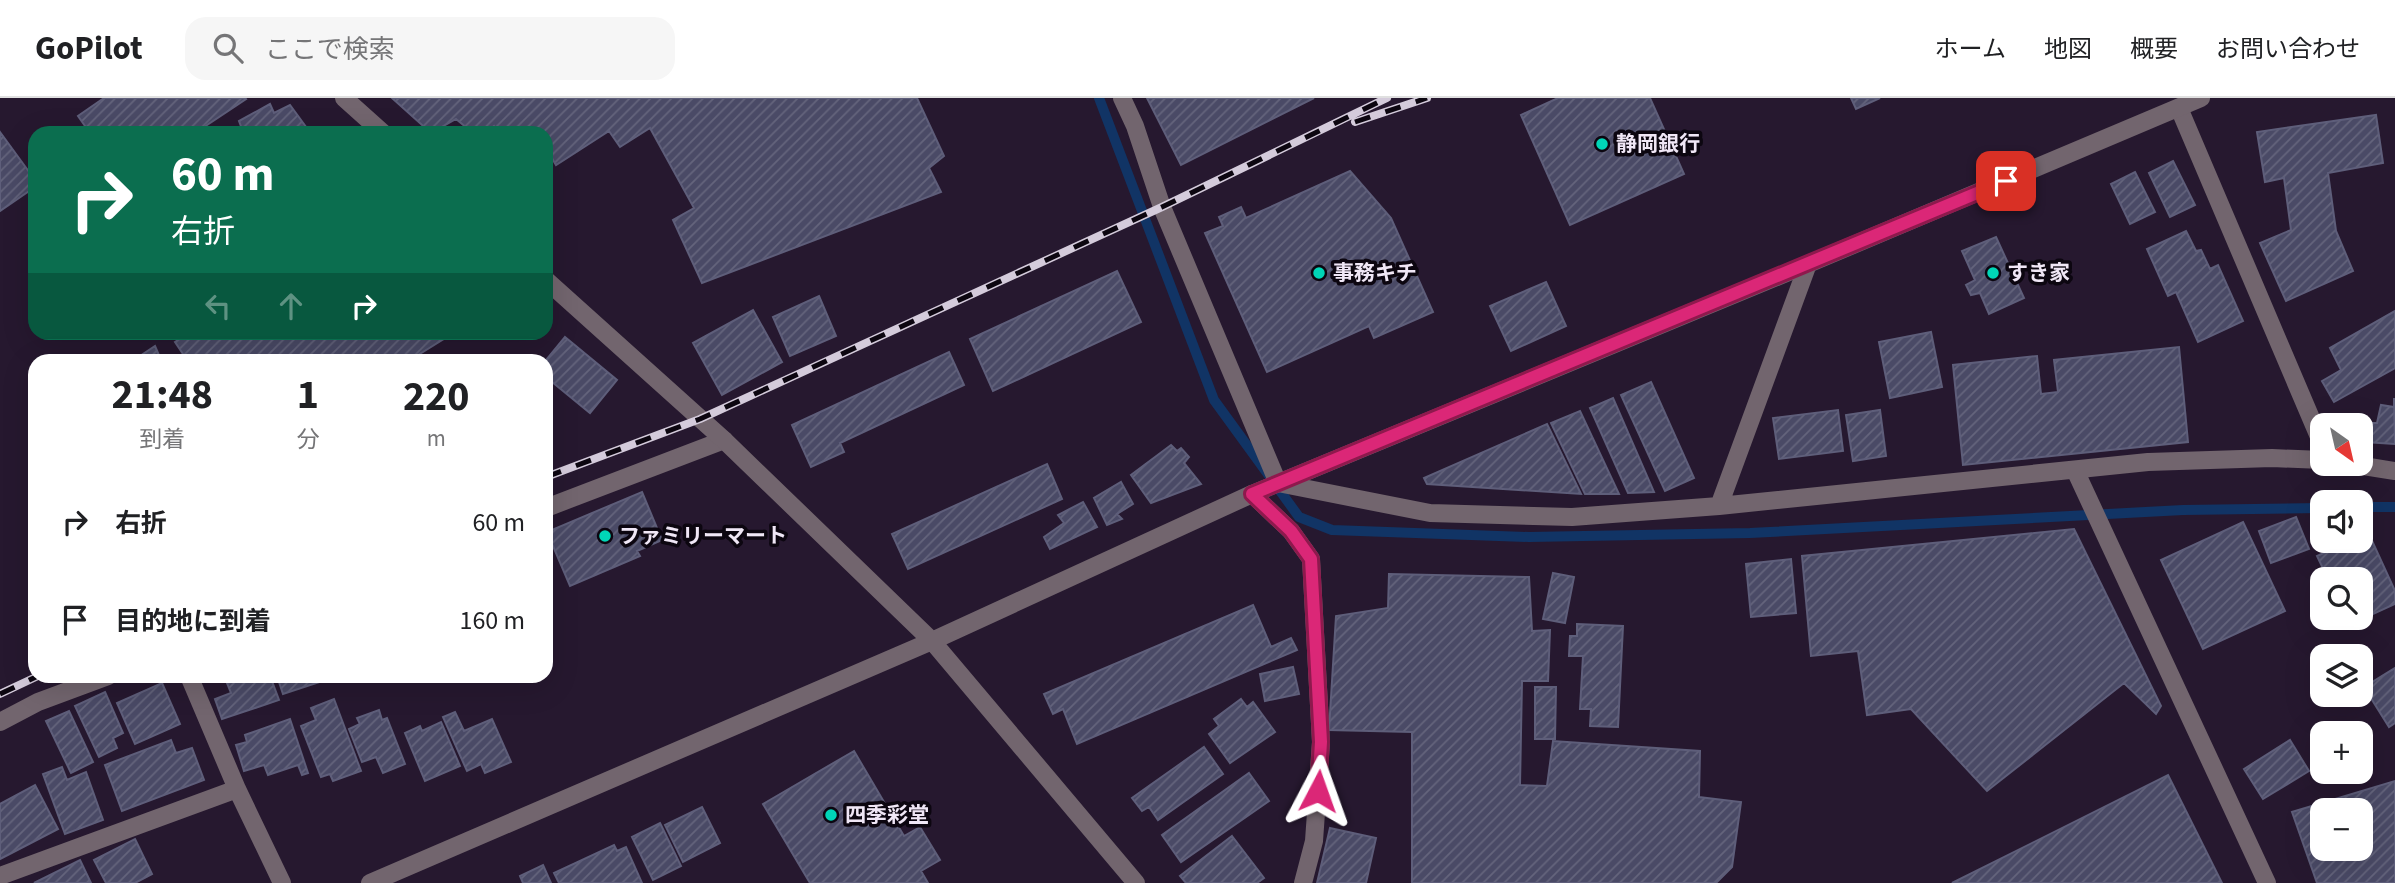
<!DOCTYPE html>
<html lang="ja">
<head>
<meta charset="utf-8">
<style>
  :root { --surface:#fff; --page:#f6f6f6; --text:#202124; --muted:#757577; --line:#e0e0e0 }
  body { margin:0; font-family:"Source Sans 3","Noto Sans JP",sans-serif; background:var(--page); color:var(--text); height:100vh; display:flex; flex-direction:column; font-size:26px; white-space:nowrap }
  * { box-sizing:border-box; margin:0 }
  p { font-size:23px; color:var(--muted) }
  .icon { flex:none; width:38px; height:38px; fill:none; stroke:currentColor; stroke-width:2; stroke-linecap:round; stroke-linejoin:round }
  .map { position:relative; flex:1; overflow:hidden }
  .panel { position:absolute; left:28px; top:256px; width:525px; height:329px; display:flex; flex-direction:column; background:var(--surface); border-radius:21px; box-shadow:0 7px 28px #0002 }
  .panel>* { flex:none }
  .top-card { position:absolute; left:28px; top:28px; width:525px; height:214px; border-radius:21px; box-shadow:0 7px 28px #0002; background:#0b6e4f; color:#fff; overflow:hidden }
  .needle { width:46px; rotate:146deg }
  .tools { position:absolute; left:2310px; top:315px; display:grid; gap:14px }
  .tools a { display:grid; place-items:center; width:63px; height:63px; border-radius:14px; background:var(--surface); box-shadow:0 7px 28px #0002; font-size:35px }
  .pin { position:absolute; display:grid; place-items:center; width:60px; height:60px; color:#fff; margin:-30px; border-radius:14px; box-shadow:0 4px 10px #0006 }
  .me { position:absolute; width:77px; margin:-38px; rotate:4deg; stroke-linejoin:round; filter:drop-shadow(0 0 5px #0008) }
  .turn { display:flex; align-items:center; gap:24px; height:147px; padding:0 28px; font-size:32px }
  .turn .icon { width:91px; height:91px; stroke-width:2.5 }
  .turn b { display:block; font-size:49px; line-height:60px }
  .lanes { display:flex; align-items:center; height:66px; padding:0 28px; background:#0003; justify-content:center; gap:35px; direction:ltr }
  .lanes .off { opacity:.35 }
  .eta { display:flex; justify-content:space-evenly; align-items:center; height:119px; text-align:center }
  .eta b { font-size:42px; font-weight:700; line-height:49px }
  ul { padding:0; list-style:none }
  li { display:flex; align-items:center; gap:21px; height:98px; padding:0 28px }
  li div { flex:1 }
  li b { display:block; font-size:26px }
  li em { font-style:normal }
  header { display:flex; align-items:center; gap:42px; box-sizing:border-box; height:98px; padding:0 35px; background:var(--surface); border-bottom:2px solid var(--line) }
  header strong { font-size:33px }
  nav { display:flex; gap:38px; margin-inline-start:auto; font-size:24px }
  .search { width:490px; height:63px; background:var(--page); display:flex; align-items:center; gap:18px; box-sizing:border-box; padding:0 24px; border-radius:21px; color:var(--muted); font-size:26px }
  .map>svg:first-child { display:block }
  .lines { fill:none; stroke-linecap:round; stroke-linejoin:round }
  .stream { stroke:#113465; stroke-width:10 }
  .building { fill:url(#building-hatch); stroke:#5e5e7a; stroke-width:2; fill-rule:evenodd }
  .minor { stroke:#72656e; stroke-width:18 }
  .tertiary { stroke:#72656e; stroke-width:18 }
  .rail-casing { stroke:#d4cbdb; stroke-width:8 }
  .rail { stroke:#0c0610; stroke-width:5; stroke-dasharray:16; stroke-linecap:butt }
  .route-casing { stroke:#8e194d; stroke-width:18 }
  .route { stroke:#db2777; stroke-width:12 }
  .poi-dot { fill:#00d5b7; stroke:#0c0610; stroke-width:2.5 }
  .labels { text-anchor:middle; stroke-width:7; stroke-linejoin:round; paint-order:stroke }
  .poi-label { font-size:21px; font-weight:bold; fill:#f0e7f6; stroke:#0c0610; text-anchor:start }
</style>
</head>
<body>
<header>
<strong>GoPilot</strong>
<div class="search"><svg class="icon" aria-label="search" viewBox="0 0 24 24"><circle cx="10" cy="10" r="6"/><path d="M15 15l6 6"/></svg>ここで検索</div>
<nav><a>ホーム</a><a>地図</a><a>概要</a><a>お問い合わせ</a></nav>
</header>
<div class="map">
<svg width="2395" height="785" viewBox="0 0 2395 785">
  <defs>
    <pattern id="building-hatch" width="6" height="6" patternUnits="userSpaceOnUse" patternTransform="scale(1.75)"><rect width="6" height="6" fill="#4a4a66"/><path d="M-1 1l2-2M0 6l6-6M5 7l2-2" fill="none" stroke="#64647c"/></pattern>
  </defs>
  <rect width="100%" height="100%" fill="#26182f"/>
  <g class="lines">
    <!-- stream -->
    <path class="stream" d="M1099,0L1214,302L1299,419L1332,432L1529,439L1750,435L2183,412L2322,410
      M2361,409H2395"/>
  </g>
  <!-- building -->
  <path class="building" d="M104,0H245L246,1L195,35H90L78,18Z
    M392,0H917L944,58L929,70L941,94L702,185L673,122L694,110L650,30L620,49L609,33L556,67L546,50V35H498L494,28L484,35H473L456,21L431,35Z
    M1147,0H1314L1181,67Z
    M1558,0H1650L1684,76L1570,127L1521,17Z
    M1851,0H1880L1856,11Z
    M270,6L274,15L290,7L309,33L306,35H241L243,34L239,23Z
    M2376,17L2383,65L2328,75L2336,133L2353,173L2286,203L2260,145L2291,132L2284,80L2265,84L2257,34Z
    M0,34L35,82V89L0,113Z
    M2173,63L2195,107L2170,119L2149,75Z
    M1350,73L1391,120L1433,214L1374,240L1369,228L1267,274L1205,135L1223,128L1219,119L1241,109L1246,120Z
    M2135,74L2155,114L2130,126L2111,86Z
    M2186,133L2196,153L2201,152L2210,171L2218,167L2243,223L2198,244L2176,194L2168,198L2147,151Z
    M1996,139L2024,200L1989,216L1980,195L1971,197L1966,187L1975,182L1962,153Z
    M1117,173L1141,224L993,293L970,241Z
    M1546,184L1566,228L1511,253L1490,208Z
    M819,198L836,238L790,258L773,219Z
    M753,212L782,264L722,297L693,245Z
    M2395,213V270L2334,304L2322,283L2341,272L2330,250Z
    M190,234H455L410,262H187L175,244Z
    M1931,234L1942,289L1890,300L1879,244Z
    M565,239L617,282L590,315L546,279V262Z
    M155,248L161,262H134Z
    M2179,249L2188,344L1963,367L1953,267L2037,258L2041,296L2058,294L2054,262Z
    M949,254L964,287L840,345L844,354L811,369L792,327Z
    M1651,284L1694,380L1665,393L1621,297Z
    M1613,300L1654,394L1628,395L1590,310Z
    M2394,300L2395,346L2365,344L2367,325H2377L2381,307L2394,309Z
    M1838,312L1843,353L1779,361L1773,320Z
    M1880,312L1886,358L1853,363L1846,317Z
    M1580,313L1619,396H1585L1551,325Z
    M1547,326L1581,396L1427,386L1424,380Z
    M1171,347L1177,353L1181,350L1189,359L1184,365L1201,386L1151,405L1131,377Z
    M1047,366L1062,401L908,471L892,436Z
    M1121,384L1133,406L1117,416L1122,421L1107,427L1094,400Z
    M642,394L662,442L637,453L640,458L570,488L547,434Z
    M1083,404L1097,429L1050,451L1044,439L1064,425L1058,417Z
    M2296,419L2309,451L2271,465L2259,433Z
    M2243,424L2285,513L2203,551L2161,462Z
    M2074,431L2161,608L2156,616L2124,585L1987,693L1911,611L1867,617L1858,553L1811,558L1802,458Z
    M2368,434L2395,493V506L2349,527L2345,520H2361V481H2328L2317,458L2350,443H2361V438Z
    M1791,461L1796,515L1751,519L1746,466Z
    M1553,475L1574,479L1565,525L1543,521Z
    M1389,476L1529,479L1532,533L1550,532L1548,583H1522L1520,687L1547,688L1553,643L1700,653L1699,699L1741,704L1732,769L1716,785H1412V634L1329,632L1336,518L1388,510Z
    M1253,507L1271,549L1291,540L1297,552L1077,646L1063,611L1053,616L1044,596Z
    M1577,526L1623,528L1618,629L1590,628L1591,611H1580L1583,558H1569L1570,538H1577Z
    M1293,569L1299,596L1265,603L1260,576Z
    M2395,570V625L2389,629L2364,589Z
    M248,578L251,583L270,578L279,602L222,621L215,601L231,595L227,585Z
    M277,578H331L332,580L283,596Z
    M162,585L180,626L135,646L117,605Z
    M1535,589H1556L1555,641H1535Z
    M105,594L123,635L113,640L117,650L99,659L75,608Z
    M334,601L361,673L333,683L330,676L321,679L301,628L316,622L311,610Z
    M1241,601L1247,609L1253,604L1275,634L1230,665L1209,636L1219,628L1214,621Z
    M379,612L382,622L387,620L405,666L383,675L376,659L362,664L349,631L360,626L357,620Z
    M69,613L93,664L71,675L46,623Z
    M455,614L464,633L492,621L511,664L485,675L481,666L467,673L443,619Z
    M290,621L308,675L302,677L298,667L268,677L264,667L244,673L236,647L247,644L245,637Z
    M441,624L460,668L425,683L405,635L420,628L422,633Z
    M171,642L176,655L192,650L204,682L122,713L105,667Z
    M2290,642L2309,673L2263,701L2244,671Z
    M1204,649L1223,676L1158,722L1149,709L1142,713L1132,700Z
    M854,653L904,738L920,729L940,762L921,773L928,785H810L763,706Z
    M62,669L67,682L86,674L103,722L65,736L43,676Z
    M1249,675L1269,703L1181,764L1162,737Z
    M2168,677L2222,785H1952Z
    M2395,683V785H2317L2292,714ZM2322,712H2361V751H2322Z
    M35,687L58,731L0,761V706Z
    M702,709L720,745L683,764L665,727Z
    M660,725L681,768L653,782L632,739Z
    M1330,730L1376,740L1366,785H1317Z
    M1232,738L1264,780L1257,785H1186L1180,778Z
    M135,741L152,776L135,785H106L94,762Z
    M614,747L617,753L626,749L642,785H559L554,775Z
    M80,762L91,785H34Z
    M543,767L551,785H523L520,778Z"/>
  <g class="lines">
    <!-- minor -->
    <path class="minor" d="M1122,0L1135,28L1162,109L1278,385L1430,415L1572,419L1719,408L2148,364L2272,360L2322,362
      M2179,10L2322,346
      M2351,366L2395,373
      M2075,372L2267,785
      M1252,396L1291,433L1311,461L1321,644L1314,743L1303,785
      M1719,408L1808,166
      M546,410L724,342
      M189,578L237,691L282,785
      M0,624L38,604L108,578
      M0,778L237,691"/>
    <!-- tertiary -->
    <path class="tertiary" d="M344,0L383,35
      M546,182L724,342L932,543L1136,785
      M370,785L932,543L1252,396L1808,166L2201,0"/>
    <defs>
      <path id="rail" d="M1355,24L1427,0
        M546,379L700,321L1162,109L1387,0
        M0,596L38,578"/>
    </defs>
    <!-- rail casing -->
    <use href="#rail" class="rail-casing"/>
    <!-- rail -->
    <use href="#rail" class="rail"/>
  </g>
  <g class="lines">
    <defs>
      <path id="route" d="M1318,693L1321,644L1311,461L1291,433L1252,396L2006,83"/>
    </defs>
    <!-- route casing -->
    <use href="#route" class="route-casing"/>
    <!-- route -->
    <use href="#route" class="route"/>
  </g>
  <!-- markers -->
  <g class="poi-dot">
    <circle cx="1602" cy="46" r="7"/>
    <circle cx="1319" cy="175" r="7"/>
    <circle cx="1993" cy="175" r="7"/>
    <circle cx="605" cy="438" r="7"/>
    <circle cx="831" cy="717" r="7"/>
  </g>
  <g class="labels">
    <!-- poi labels -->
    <g class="poi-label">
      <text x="1616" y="53">静岡銀行</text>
      <text x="1333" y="182">事務キチ</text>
      <text x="2007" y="182">すき家</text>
      <text x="619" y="445">ファミリーマート</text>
      <text x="845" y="724">四季彩堂</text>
    </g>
  </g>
</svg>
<div class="tools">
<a><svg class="needle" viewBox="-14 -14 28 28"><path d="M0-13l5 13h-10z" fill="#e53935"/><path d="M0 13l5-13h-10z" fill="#757577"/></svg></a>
<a><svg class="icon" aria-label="sound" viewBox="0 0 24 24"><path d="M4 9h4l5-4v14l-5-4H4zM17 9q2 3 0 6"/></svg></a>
<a><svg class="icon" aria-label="search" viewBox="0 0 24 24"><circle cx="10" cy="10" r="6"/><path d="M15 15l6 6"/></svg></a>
<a><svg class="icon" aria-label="layers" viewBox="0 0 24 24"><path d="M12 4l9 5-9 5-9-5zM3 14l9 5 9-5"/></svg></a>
<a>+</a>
<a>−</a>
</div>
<div class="pin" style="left:2006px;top:83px;background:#d93025"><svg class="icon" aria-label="arrive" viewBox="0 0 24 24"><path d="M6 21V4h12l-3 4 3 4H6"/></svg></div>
<svg class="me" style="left:1318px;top:693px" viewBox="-20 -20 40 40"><path d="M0-17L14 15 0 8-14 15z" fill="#db2777" stroke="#fff" stroke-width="4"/></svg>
<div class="top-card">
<div class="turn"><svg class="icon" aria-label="right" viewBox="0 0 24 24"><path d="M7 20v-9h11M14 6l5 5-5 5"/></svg><div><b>60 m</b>右折</div></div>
<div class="lanes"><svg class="icon off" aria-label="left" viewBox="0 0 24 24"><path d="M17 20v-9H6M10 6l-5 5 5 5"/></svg><svg class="icon off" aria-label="ahead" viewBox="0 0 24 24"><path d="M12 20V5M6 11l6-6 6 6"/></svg><svg class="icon" aria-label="right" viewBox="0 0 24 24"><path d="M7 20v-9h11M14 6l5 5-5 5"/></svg></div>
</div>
<section class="panel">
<div class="eta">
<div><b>21:48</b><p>到着</p></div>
<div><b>1</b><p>分</p></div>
<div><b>220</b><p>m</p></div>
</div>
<ul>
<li><svg class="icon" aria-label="right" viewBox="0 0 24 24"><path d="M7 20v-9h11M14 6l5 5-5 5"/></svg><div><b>右折</b></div><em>60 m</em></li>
<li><svg class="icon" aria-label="arrive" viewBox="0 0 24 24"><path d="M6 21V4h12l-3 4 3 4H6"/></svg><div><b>目的地に到着</b></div><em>160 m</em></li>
</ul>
</section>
</div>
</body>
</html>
